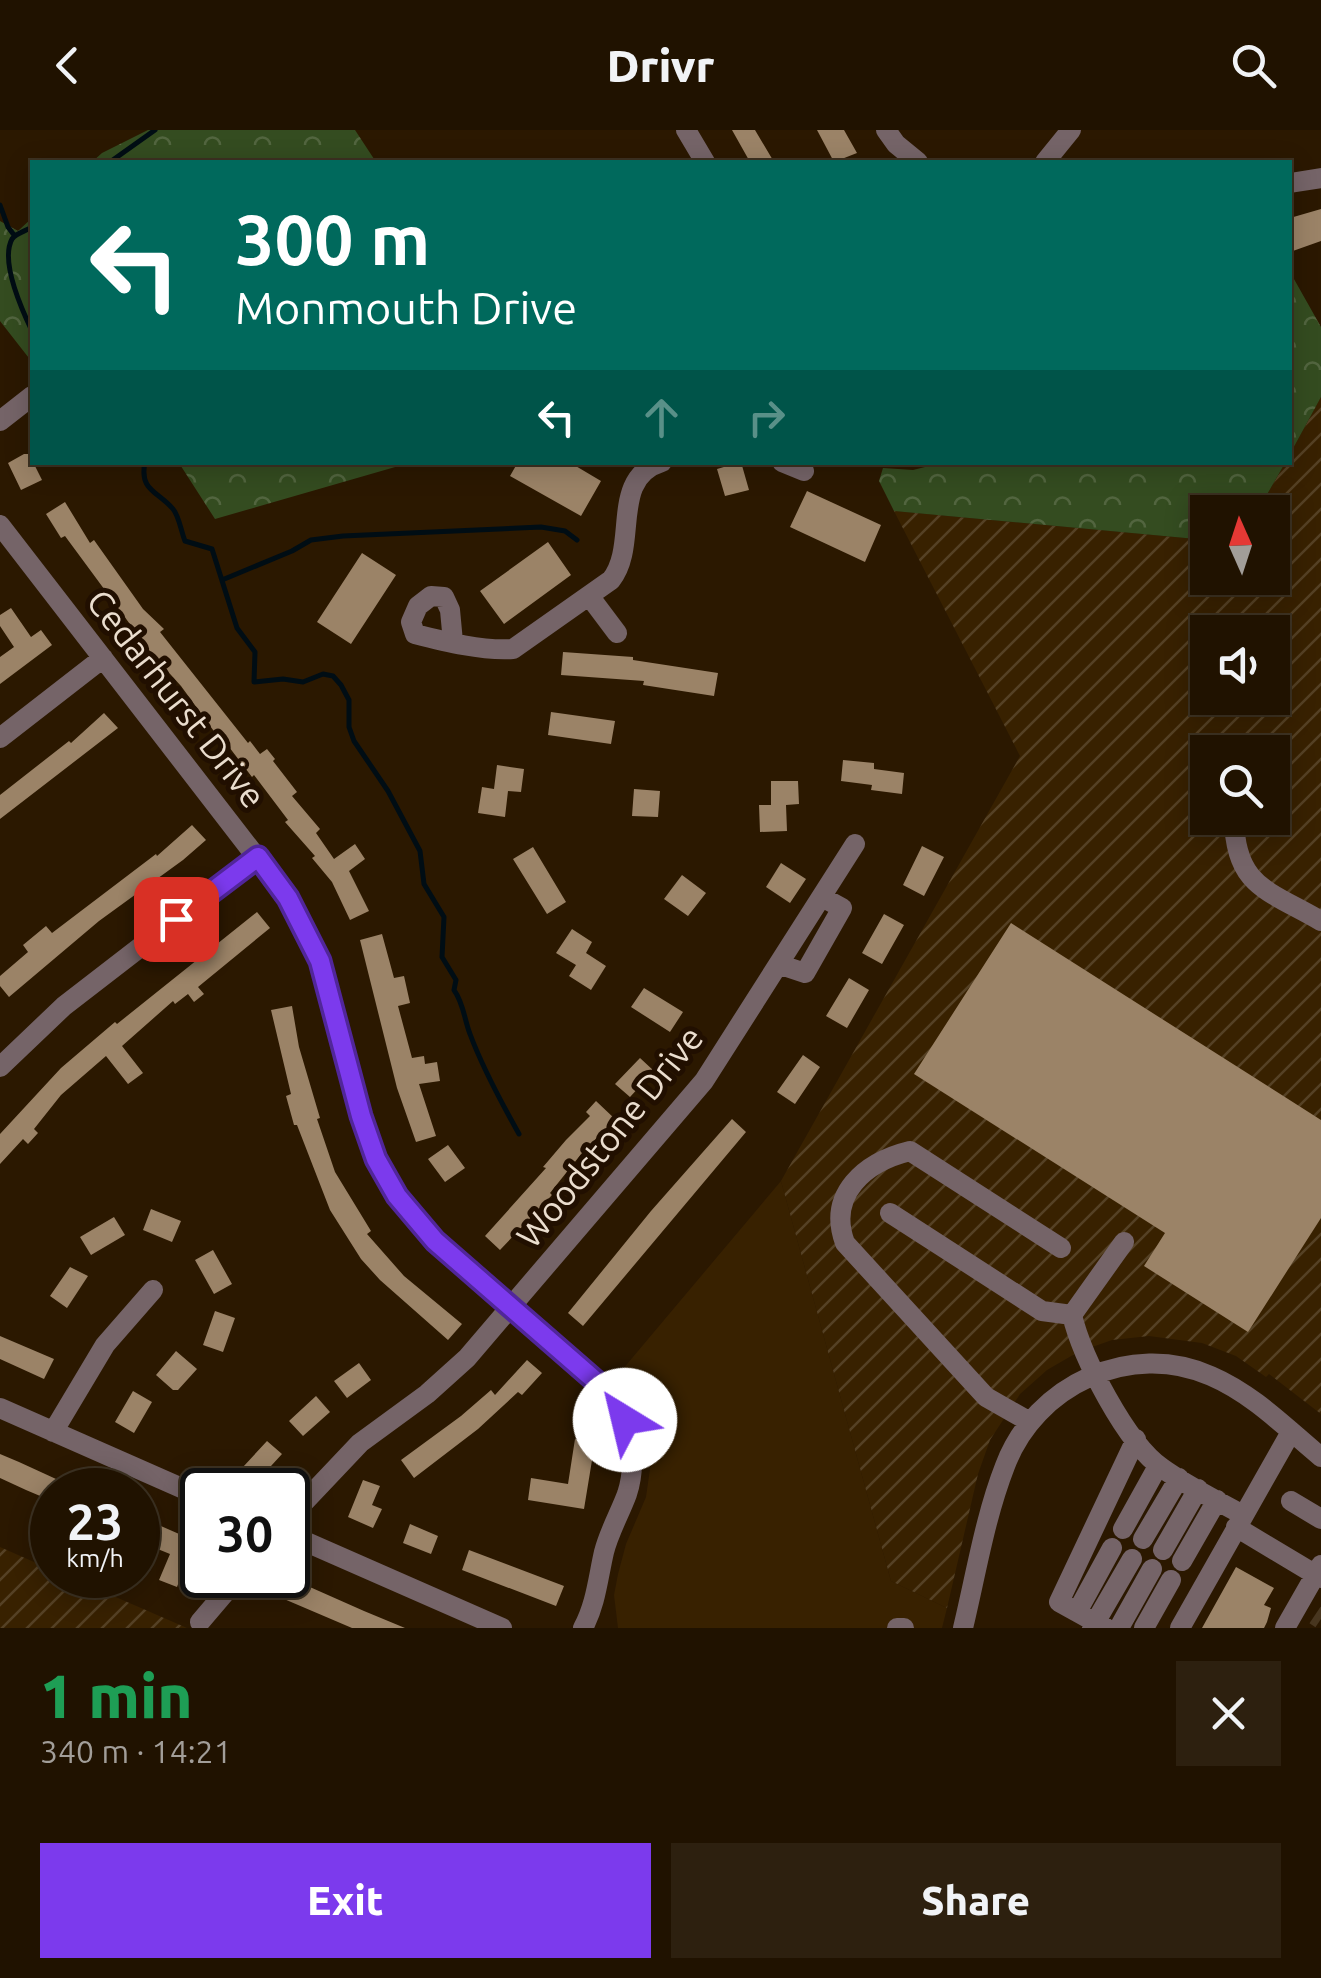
<!DOCTYPE html>
<html lang="en">
<head>
<meta charset="utf-8">
<style>
  :root { --surface:#201200; --page:#2d200f; --text:#f1f3f6; --muted:#a29e99; --line:#3d3222; --accent:#7c3aed }
  body { margin:0; font-family:Ubuntu,sans-serif; background:var(--page); color:var(--text); height:100vh; display:flex; flex-direction:column; font-size:38px; white-space:nowrap }
  * { box-sizing:border-box; margin:0 }
  p { font-size:32px; color:var(--muted) }
  .icon { flex:none; width:55px; height:55px; fill:none; stroke:currentColor; stroke-width:2; stroke-linecap:round; stroke-linejoin:round }
  .map { position:relative; height:1498px; overflow:hidden }
  .drawer { display:flex; flex-direction:column; background:var(--surface); flex:1 }
  .drawer>* { flex:none }
  .guide { position:absolute; left:30px; top:30px; width:1262px; height:305px; border-radius:0px; box-shadow:0 5px 25px #0003,0 0 0 2px var(--line); background:#00695c; color:#fff; overflow:hidden }
  .needle { width:65px; rotate:357deg }
  .controls { position:absolute; left:1190px; top:365px; display:grid; gap:20px }
  .controls a { display:grid; place-items:center; width:100px; height:100px; border-radius:0px; background:var(--surface); box-shadow:0 5px 25px #0003,0 0 0 2px var(--line); font-size:50px }
  .speed { position:absolute; left:30px; top:1338px; display:flex; gap:20px; font-size:50px; font-weight:700; text-align:center }
  .speed>* { display:grid; place-content:center; width:130px; height:130px; border-radius:50%; background:var(--surface); box-shadow:0 5px 25px #0003,0 0 0 2px var(--line); line-height:1 }
  .speed small { font-size:25px; font-weight:400 }
  .speed .limit { border:5px solid #111; border-radius:15px; background:#fff; color:#111 }
  .pin { position:absolute; display:grid; place-items:center; width:85px; height:85px; color:#fff; margin:-42px; border-radius:20px; box-shadow:0 5px 15px #0006 }
  .me { position:absolute; width:110px; margin:-55px; rotate:324deg; stroke-linejoin:round; filter:drop-shadow(0 0 8px #0008) }
  .turn { display:flex; align-items:center; gap:35px; height:210px; padding:0 40px; font-size:45px }
  .turn .icon { width:130px; height:130px; stroke-width:2.5 }
  .turn b { display:block; font-size:70px; line-height:85px }
  .lanes { display:flex; align-items:center; height:95px; padding:0 40px; background:#0003; justify-content:center; gap:50px; direction:ltr }
  .lanes .off { opacity:.35 }
  .round { display:grid; place-items:center; flex:none; width:105px; height:105px; border-radius:0px; background:var(--page) }
  .head { display:flex; align-items:center; justify-content:space-between; height:170px; padding:0 40px }
  h1 { font-size:60px; font-weight:800; line-height:75px; color:#1e9e55 }
  .primary-button { display:flex; gap:20px; margin-top:auto; padding:20px 40px }
  .primary-button a { flex:1; height:115px; border-radius:0px; background:var(--accent); color:#fff; font-size:40px; font-weight:800; line-height:115px; text-align:center }
  .primary-button a+a { background:var(--page); color:var(--text) }
  header { display:flex; justify-content:space-between; align-items:center; height:130px; padding:0 40px; background:var(--surface); font-size:45px; font-weight:800 }
  .map>svg:first-child { display:block }
  .built { fill:#382100 }
  .industrial { fill:url(#industrial-furrows); fill-rule:evenodd }
  .forest { fill:url(#forest-crowns) }
  .lines { fill:none; stroke-linecap:round; stroke-linejoin:round }
  .stream { stroke:#000d14; stroke-width:5 }
  .building { fill:#9b8367 }
  .minor-tunnel { stroke:#48361f; stroke-width:20; stroke-dasharray:20 10; stroke-linecap:butt }
  .minor { stroke:#756468; stroke-width:20 }
  .route-casing { stroke:#51269a; stroke-width:25 }
  .route { stroke:#7c3aed; stroke-width:18 }
  .labels { text-anchor:middle; stroke-width:10; stroke-linejoin:round; paint-order:stroke }
  .street-label { font-size:35px; fill:#eaddce; stroke:#210f00 }
</style>
</head>
<body>
<header><svg class="icon" aria-label="back" viewBox="0 0 24 24"><path d="M15 5l-7 7 7 7"/></svg>Drivr<svg class="icon" aria-label="search" viewBox="0 0 24 24"><circle cx="10" cy="10" r="6"/><path d="M15 15l6 6"/></svg></header>
<div class="map">
<svg width="1321" height="1498" viewBox="0 0 1321 1498">
  <defs>
    <pattern id="industrial-furrows" width="10" height="10" patternUnits="userSpaceOnUse" patternTransform="scale(2.5)"><rect width="10" height="10" fill="#382100"/><path d="M-1 1l2-2M0 10L10 0M9 11l2-2" fill="none" stroke="#554124"/></pattern>
    <pattern id="forest-crowns" width="20" height="18" patternUnits="userSpaceOnUse" patternTransform="scale(2.5)"><rect width="20" height="18" fill="#344c20"/><path d="M2 6a3 3 0 1 1 6 0M12 15a3 3 0 1 1 6 0" fill="none" stroke="#52653f"/></pattern>
  </defs>
  <rect width="100%" height="100%" fill="#2b1800"/>
  <!-- built -->
  <path class="built" d="M781,1051L891,1451L947,1478L942,1498H618L614,1465L618,1444L626,1414L646,1367L651,1332L643,1286L633,1267L617,1246Z"/>
  <!-- industrial -->
  <path class="industrial" d="M1321,267V1284L1269,1244L1266,1247L1236,1226L1202,1213L1149,1206L1112,1210L1078,1222L1047,1240L1020,1264L990,1310L978,1344L947,1478L891,1451L781,1051L1020,626L894,381L1207,410L1208,448H1272V382H1257L1285,333L1290,332V324ZM1208,502H1272V568H1208ZM1208,622H1272V688H1208Z
    M0,1417L52,1440V1445H65L187,1498H0Z"/>
  <!-- forest -->
  <path class="forest" d="M148,0H355L376,32H92L102,23Z
    M32,88V232L0,191V91L18,101Z
    M1290,142L1321,197V267L1290,324Z
    M179,333H409L215,389Z
    M941,333V332L1285,333L1257,382H1208L1207,410L894,381L879,351L883,338L913,340Z"/>
  <g class="lines">
    <!-- stream -->
    <path class="stream" d="M110,32L155,0
      M0,75L8,97L14,105
      M32,97C26,101 16,103 12,109C0,131 22,180 32,201
      M145,332C139,361 158,361 173,379C179,386 181,401 185,411L212,419L237,498L255,522L254,552L283,549L303,552L323,544L333,546L341,555L349,570V597L354,611L388,661L420,721L424,754L444,787L442,827L456,850L454,860C464,874 464,889 470,904C483,939 501,972 519,1004
      M222,450L292,421L311,410L343,406L541,397L565,401L577,410"/>
  </g>
  <!-- building -->
  <path class="building" d="M732,0H755L774,32H750Z
    M817,0H844L857,23L834,32Z
    M1321,79V111L1290,122V88Z
    M24,324H29L42,350L21,360L8,333Z
    M518,332H569L601,351L581,386L510,346Z
    M741,332L749,360L725,366L717,339Z
    M807,361L881,395L865,432L790,397Z
    M65,372L90,413L94,410L143,479L164,499L160,502L248,613L250,611L260,624L267,619L275,629L273,631L297,662L292,666L320,699L316,703L334,729L355,714L365,729L349,741L369,781L350,790L332,752L312,728L315,726L285,692L288,690L254,645L252,647L226,613L224,615L181,556L152,524L65,406L61,408L46,384Z
    M548,412L571,445L504,494L480,461Z
    M362,423L396,445L351,514L317,492Z
    M11,478L31,507L41,500L52,515L0,554V527L14,517L0,496V485Z
    M563,522L633,527V530L718,543L714,566L643,555L644,551L561,545Z
    M551,582L615,591L611,614L548,605Z
    M104,583L118,598L0,689V665L69,611L71,613Z
    M843,630L874,633V639L904,643L902,664L871,660L872,655L841,651Z
    M497,635L524,639L521,662L508,661L505,687L478,683L482,657L494,659Z
    M771,651H798L799,674L786,675L787,701L760,702L759,675H771Z
    M634,659L660,661L658,687L632,686Z
    M192,695L206,710L183,730L99,791L9,867L0,856V846L28,822L23,815L46,796L52,803L156,724L157,726Z
    M922,716L944,727L924,766L903,755Z
    M533,717L566,772L547,784L513,729Z
    M781,733L806,749L790,773L766,757Z
    M682,745L706,763L688,786L664,769Z
    M257,782L270,798L198,857L204,864L194,872L188,864L175,874L173,871L122,916L143,943L128,954L106,926L61,965L34,999L38,1003L28,1014L23,1009L0,1034V1004L61,938L115,892L117,894Z
    M884,784L904,795L882,834L862,823Z
    M1011,793L1321,990V1088L1248,1202L1144,1136L1165,1103L914,944Z
    M572,799L592,812L586,823L606,836L591,860L569,846L576,835L556,823Z
    M382,804L394,848L404,846L410,873L398,876L412,928L424,926L425,934L437,932L440,951L419,954L436,1006L416,1012L397,958L360,810Z
    M849,848L869,860L847,898L826,886Z
    M644,858L683,882L670,902L631,877Z
    M292,876L299,917L320,988L317,989L335,1042L371,1101L367,1104L404,1146L462,1194L448,1210L380,1150L361,1129L330,1080L297,995H294L286,966L291,964L271,880Z
    M803,925L820,937L795,974L777,962Z
    M640,928L654,941L630,967L615,954Z
    M596,971L615,989L582,1023L550,1063L552,1065L500,1120L485,1106L546,1038L543,1037L566,1010L590,986L586,982Z
    M732,989L746,1002L583,1196L568,1183L651,1081Z
    M448,1015L465,1038L445,1052L428,1029Z
    M151,1079L181,1091L172,1112L143,1100Z
    M114,1087L125,1105L91,1125L80,1107Z
    M213,1120L232,1154L214,1164L195,1130Z
    M70,1137L88,1146L67,1178L50,1166Z
    M215,1181L235,1188L223,1222L203,1215Z
    M0,1206L54,1229L44,1249L0,1229Z
    M176,1221L197,1239L178,1260H173L156,1245Z
    M527,1230L542,1243L522,1265L518,1262L478,1299L414,1348L401,1330L461,1286L491,1260L495,1265Z
    M359,1233L371,1250L347,1268L334,1251Z
    M133,1261L152,1272L134,1303L115,1292Z
    M316,1266L330,1282L303,1306L289,1291Z
    M575,1309L595,1312L584,1379L528,1370L531,1348L568,1354Z
    M267,1311L282,1324L271,1336L275,1340L263,1354L243,1337Z
    M0,1324L19,1332L80,1360H52V1371L26,1360L0,1348Z
    M363,1350L380,1356L372,1375L382,1379L373,1398L348,1387Z
    M138,1386L202,1414L200,1453L181,1446L177,1457L159,1450L170,1424L138,1411Z
    M410,1394L438,1406L431,1424L403,1413Z
    M469,1420L564,1456L556,1476L462,1440Z
    M1236,1437L1274,1458L1264,1475L1271,1478L1267,1492L1264,1498H1202Z
    M285,1446L364,1481L405,1498H352L277,1466Z"/>
  <g class="lines">
    <!-- minor-tunnel -->
    <path class="minor-tunnel" d="M1315,1485L1321,1489"/>
    <!-- minor -->
    <path class="minor" d="M686,0L705,32
      M886,0L896,14L918,32
      M1045,32L1071,0
      M1290,53L1321,48
      M0,291L32,266
      M782,332L804,341
      M0,395L288,768L321,831L368,1009L397,1066L435,1111L606,1260C628,1290 639,1327 627,1364C620,1383 609,1402 604,1422C598,1448 596,1474 583,1498
      M590,467L617,503
      M453,512L450,480L444,467L431,466L418,476L411,492L415,504C446,512 482,521 513,519L611,450C639,415 609,348 662,332
      M0,608L103,528
      M1234,688C1235,757 1268,760 1321,791
      M781,835L805,843L842,778L822,767
      M0,937L64,876L257,727
      M890,1083L1042,1181L1072,1185C1082,1227 1126,1313 1162,1338C1187,1356 1216,1370 1243,1385
      M1072,1185L1124,1112
      M0,1278L202,1367
      M1030,1292L986,1267L845,1113C827,1064 865,1032 910,1021L1061,1118
      M53,1302L105,1215L153,1160
      M1291,1371L1321,1389
      M288,1389L360,1313L427,1264L467,1228L704,951L855,714
      M1236,1397L1321,1448
      M1123,1399L1158,1336
      M288,1404L502,1498
      M1143,1409L1179,1348
      M1163,1420L1198,1359
      M1182,1431L1217,1370
      M1077,1482L1112,1418
      M200,1492L240,1445
      M897,1498H904
      M963,1498C976,1444 985,1387 1005,1336C1035,1255 1131,1210 1211,1246C1253,1264 1286,1298 1321,1327
      M1092,1498L1132,1429
      M1106,1498L1059,1472L1136,1309
      M1119,1498L1152,1439
      M1144,1498L1171,1450
      M1180,1498L1291,1302
      M1285,1498L1321,1435"/>
  </g>
  <g class="lines">
    <defs>
      <path id="route" d="M176,789L258,727L288,768L320,831L361,986L376,1029L397,1066L435,1111L606,1260L625,1290"/>
    </defs>
    <!-- route casing -->
    <use href="#route" class="route-casing"/>
    <!-- route -->
    <use href="#route" class="route"/>
  </g>
  <g class="labels">
    <!-- street labels -->
    <g class="street-label">
      <text transform="translate(176 569) rotate(52)" y="12">Cedarhurst Drive</text>
      <text transform="translate(610 1007) rotate(-51)" y="12">Woodstone Drive</text>
    </g>
  </g>
</svg>
<div class="controls">
<a><svg class="needle" viewBox="-14 -14 28 28"><path d="M0-13l5 13h-10z" fill="#e53935"/><path d="M0 13l5-13h-10z" fill="#a29e99"/></svg></a>
<a><svg class="icon" aria-label="sound" viewBox="0 0 24 24"><path d="M4 9h4l5-4v14l-5-4H4zM17 9q2 3 0 6"/></svg></a>
<a><svg class="icon" aria-label="search" viewBox="0 0 24 24"><circle cx="10" cy="10" r="6"/><path d="M15 15l6 6"/></svg></a>
</div>
<div class="speed"><div>23<small>km/h</small></div><div class="limit">30</div></div>
<div class="pin" style="left:176px;top:789px;background:#d93025"><svg class="icon" aria-label="arrive" viewBox="0 0 24 24"><path d="M6 21V4h12l-3 4 3 4H6"/></svg></div>
<svg class="me" style="left:625px;top:1290px" viewBox="-20 -20 40 40"><circle r="19" fill="#fff"/><path d="M0-13L10 11 0 6-10 11z" fill="#7c3aed"/></svg>
<div class="guide">
<div class="turn"><svg class="icon" aria-label="left" viewBox="0 0 24 24"><path d="M17 20v-9H6M10 6l-5 5 5 5"/></svg><div><b>300 m</b>Monmouth Drive</div></div>
<div class="lanes"><svg class="icon" aria-label="left" viewBox="0 0 24 24"><path d="M17 20v-9H6M10 6l-5 5 5 5"/></svg><svg class="icon off" aria-label="ahead" viewBox="0 0 24 24"><path d="M12 20V5M6 11l6-6 6 6"/></svg><svg class="icon off" aria-label="right" viewBox="0 0 24 24"><path d="M7 20v-9h11M14 6l5 5-5 5"/></svg></div>
</div>
</div>
<section class="drawer">
<div class="head"><div><h1>1 min</h1><p>340 m · 14:21</p></div><a class="round"><svg class="icon" aria-label="close" viewBox="0 0 24 24"><path d="M6 6l12 12M18 6L6 18"/></svg></a></div>
<div class="primary-button"><a>Exit</a><a>Share</a></div>
</section>
</body>
</html>
